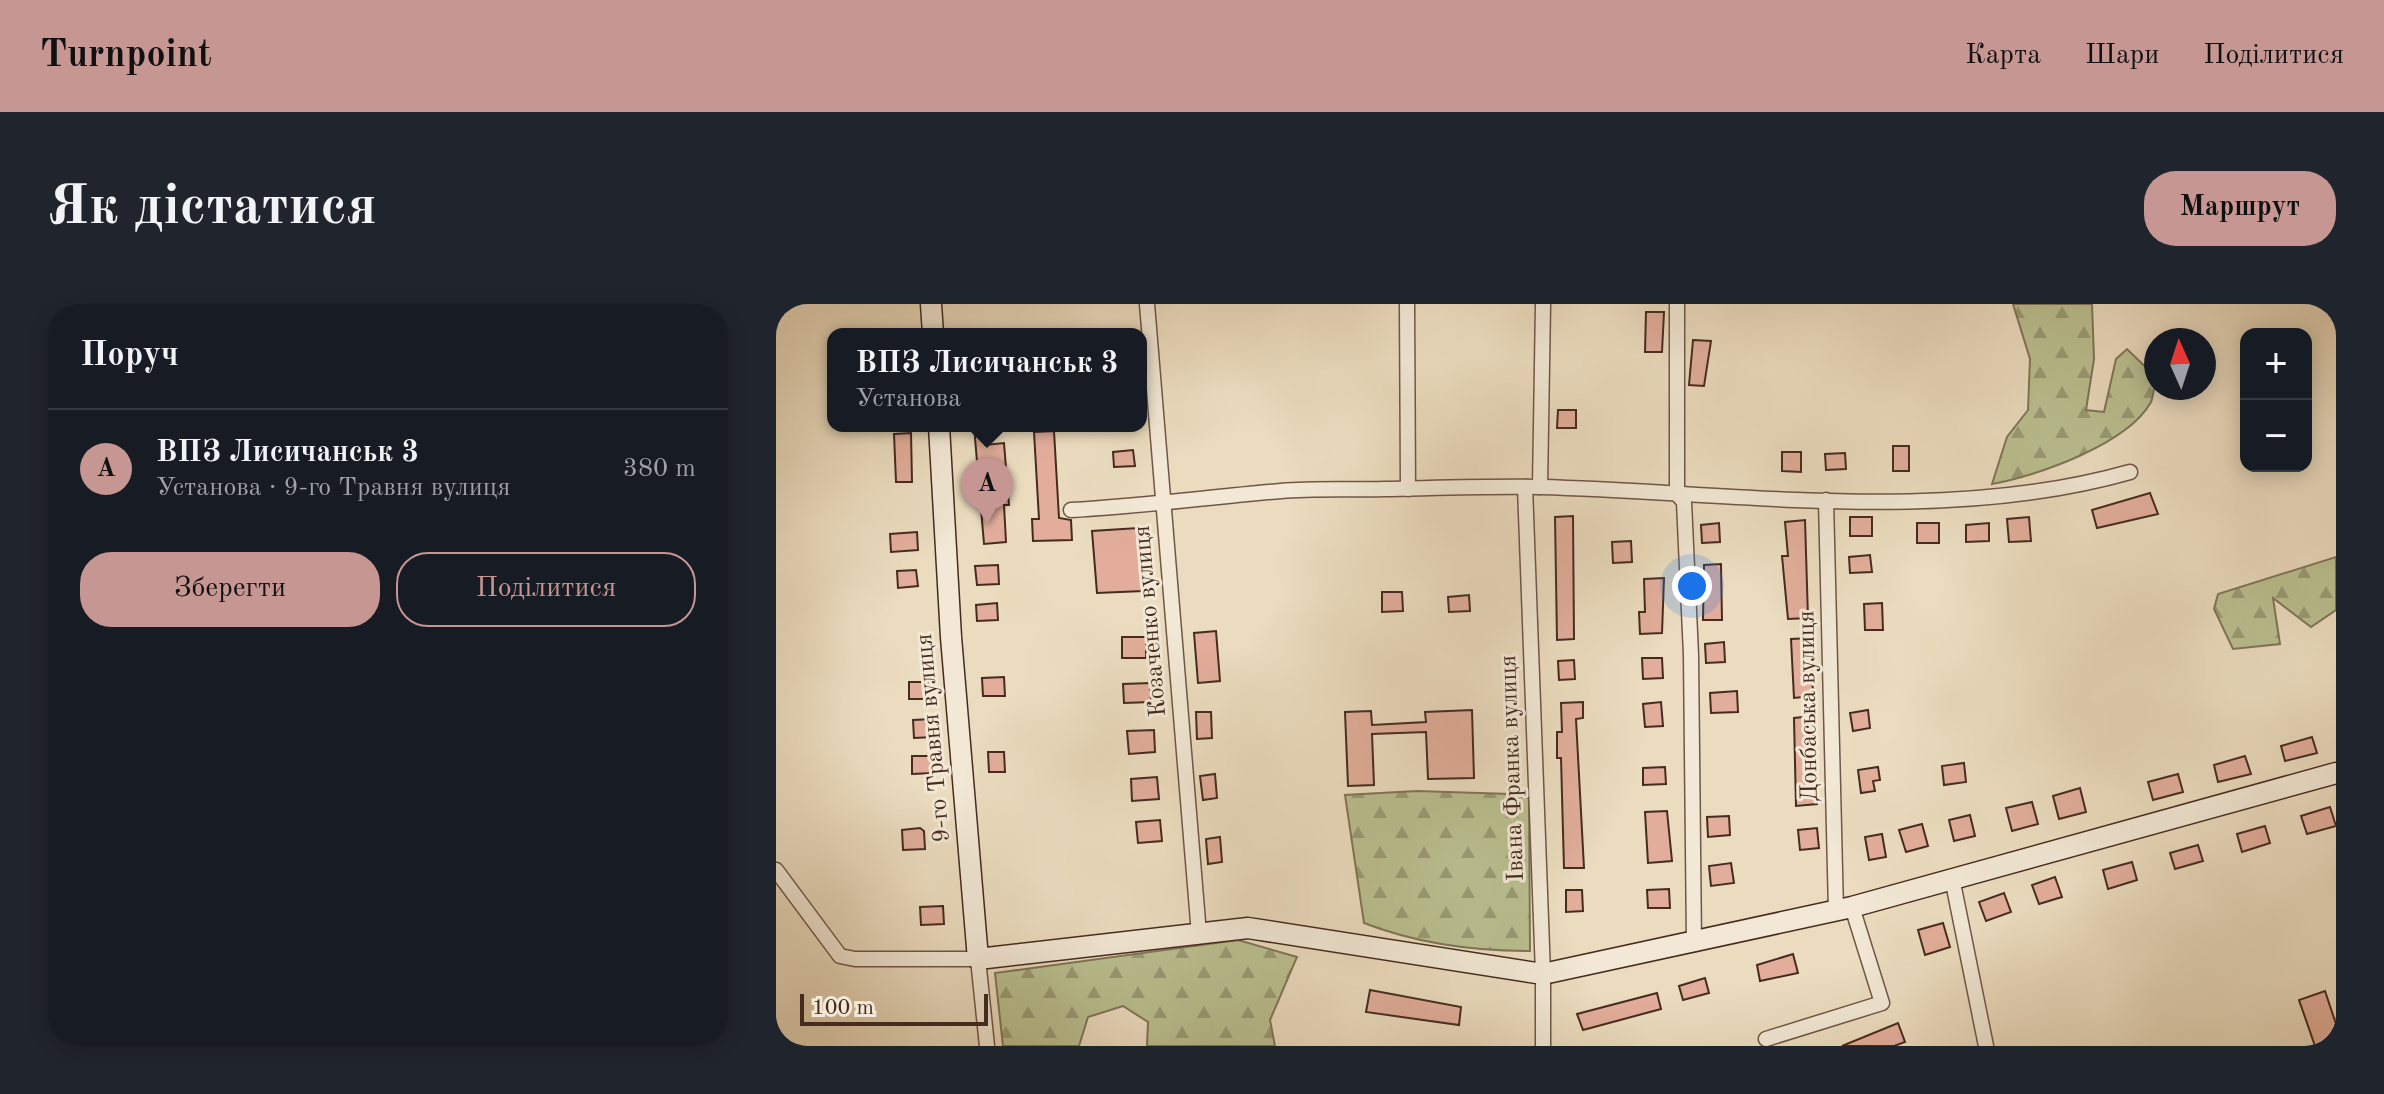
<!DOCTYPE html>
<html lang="uk">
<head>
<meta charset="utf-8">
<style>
  body { margin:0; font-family:"Old Standard TT",serif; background:#20242c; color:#f1f3f6 }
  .controls { position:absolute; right:24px; top:24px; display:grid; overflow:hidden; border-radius:16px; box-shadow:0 4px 20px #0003 }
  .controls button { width:72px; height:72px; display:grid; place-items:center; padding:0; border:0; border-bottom:2px solid #363941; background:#171b24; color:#f1f3f6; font:40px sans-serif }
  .compass { position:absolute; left:1368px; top:24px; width:72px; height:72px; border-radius:50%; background:#171b24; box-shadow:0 4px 20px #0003; rotate:357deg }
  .scale { position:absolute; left:24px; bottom:20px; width:188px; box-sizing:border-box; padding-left:8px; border:4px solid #462b1f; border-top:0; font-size:22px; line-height:28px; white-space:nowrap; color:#462b1f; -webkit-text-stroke:6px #f2e8d5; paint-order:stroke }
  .you { position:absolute; left:916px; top:282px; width:28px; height:28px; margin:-20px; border:6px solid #fff; border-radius:50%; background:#1a73e8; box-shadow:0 0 0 12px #1a73e833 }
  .badge { display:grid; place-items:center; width:52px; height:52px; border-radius:50%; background:#c59692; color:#111; font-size:26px; font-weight:700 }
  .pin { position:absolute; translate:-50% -66px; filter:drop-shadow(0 2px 4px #0008) }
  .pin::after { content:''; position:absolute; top:42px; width:28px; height:24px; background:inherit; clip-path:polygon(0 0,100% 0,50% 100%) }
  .popup { position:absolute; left:51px; top:24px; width:320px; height:104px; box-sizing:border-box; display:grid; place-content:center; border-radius:16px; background:#171b24; filter:drop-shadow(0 2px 6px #0005); font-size:26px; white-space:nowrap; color:#9ea1a6 }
  .popup b { font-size:30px; color:#f1f3f6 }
  .popup::after { content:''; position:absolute; left:50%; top:100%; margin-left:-16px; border:16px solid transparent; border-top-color:#171b24 }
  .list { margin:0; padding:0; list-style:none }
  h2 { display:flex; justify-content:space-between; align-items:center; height:104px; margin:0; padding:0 32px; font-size:34px }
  h2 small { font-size:26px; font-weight:400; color:#9ea1a6 }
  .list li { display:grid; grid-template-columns:52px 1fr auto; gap:24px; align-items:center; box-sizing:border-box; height:120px; padding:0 32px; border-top:2px solid #363941 }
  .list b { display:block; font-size:30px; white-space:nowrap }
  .list p { margin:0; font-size:26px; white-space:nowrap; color:#9ea1a6 }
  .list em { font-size:26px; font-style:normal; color:#9ea1a6 }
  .actions { display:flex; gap:16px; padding:24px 32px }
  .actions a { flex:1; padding:18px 0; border:2px solid #c59692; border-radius:32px; text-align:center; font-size:28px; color:#c59692 }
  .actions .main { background:#c59692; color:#111 }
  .map { position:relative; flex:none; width:1560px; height:742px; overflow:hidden; border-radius:32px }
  header { display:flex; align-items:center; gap:48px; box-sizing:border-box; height:112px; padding:0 40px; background:#c59692; color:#111 }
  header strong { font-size:38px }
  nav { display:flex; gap:44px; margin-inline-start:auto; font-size:28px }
  .intro { display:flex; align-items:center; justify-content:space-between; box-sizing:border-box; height:192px; padding:0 48px }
  h1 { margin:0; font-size:56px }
  .button { padding:20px 36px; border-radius:32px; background:#c59692; color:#111; font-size:28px; font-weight:700 }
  main { display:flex; gap:48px; padding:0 48px }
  aside { flex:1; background:#171b24; border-radius:32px; box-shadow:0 4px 20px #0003 }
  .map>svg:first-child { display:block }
</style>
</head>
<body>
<header>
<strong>Turnpoint</strong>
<nav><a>Карта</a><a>Шари</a><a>Поділитися</a></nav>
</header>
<div class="intro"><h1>Як дістатися</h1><a class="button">Маршрут</a></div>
<main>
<aside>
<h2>Поруч<small></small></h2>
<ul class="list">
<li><span class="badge">A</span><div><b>ВПЗ Лисичанськ 3</b><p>Установа · 9-го Травня вулиця</p></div><em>380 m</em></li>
</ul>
<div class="actions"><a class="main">Зберегти</a><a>Поділитися</a></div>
</aside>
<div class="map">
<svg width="1560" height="742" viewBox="0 0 1560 742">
  <defs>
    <pattern id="forest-firs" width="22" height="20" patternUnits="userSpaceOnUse" patternTransform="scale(2)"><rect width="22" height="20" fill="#babf90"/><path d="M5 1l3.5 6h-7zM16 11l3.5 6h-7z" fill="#999b75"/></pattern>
  </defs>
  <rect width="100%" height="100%" fill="#ebdcbf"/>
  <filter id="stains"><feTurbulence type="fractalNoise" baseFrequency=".0025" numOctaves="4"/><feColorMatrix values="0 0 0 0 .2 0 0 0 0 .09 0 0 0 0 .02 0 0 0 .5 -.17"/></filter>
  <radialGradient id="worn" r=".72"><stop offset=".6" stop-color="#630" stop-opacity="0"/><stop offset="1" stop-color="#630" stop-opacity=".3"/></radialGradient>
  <g fill="url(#forest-firs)" stroke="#807558" stroke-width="2">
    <path d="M1237,0H1316L1318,55L1310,106L1328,108L1340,55L1351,45L1380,73C1378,80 1378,91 1375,98C1352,140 1261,172 1216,180L1231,133L1252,106L1254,55Z"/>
    <polygon points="1560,253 1560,306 1535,323 1497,294 1504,340 1457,345 1438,305 1442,290"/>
    <path d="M641,487L735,490L753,494L754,647C696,647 642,640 588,619L569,491Z"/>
    <polygon points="462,636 521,653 494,716 499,742 371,742 372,718 347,702 312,713 303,742 227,742 219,669"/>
  </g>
  <g fill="#e2ae9b" stroke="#462b1f" stroke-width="2">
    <polygon points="870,8 888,8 886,48 869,48"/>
    <polygon points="917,36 935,37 928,82 913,81"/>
    <polygon points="782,106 800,106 800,124 781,124"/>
    <polygon points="198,122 208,122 209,141 228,139 233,201 228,201 230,238 208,240"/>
    <polygon points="278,127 283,214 295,216 296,236 257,237 256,215 263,215 258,128"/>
    <polygon points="135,129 136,178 120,178 118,130"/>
    <rect x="1117" y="142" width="16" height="25"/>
    <polygon points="357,146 359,162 338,163 337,148"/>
    <polygon points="1006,148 1025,148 1025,168 1006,167"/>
    <polygon points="1069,149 1070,165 1050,166 1049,150"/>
    <polygon points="1374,189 1382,210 1321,224 1316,206"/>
    <polygon points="797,212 798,335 781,336 779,213"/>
    <rect x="1074" y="213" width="22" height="19"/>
    <polygon points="1253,213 1255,237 1233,238 1231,215"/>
    <polygon points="1029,216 1032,314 1012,315 1006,252 1012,252 1009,218"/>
    <polygon points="943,219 944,238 926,239 925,221"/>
    <rect x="1141" y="219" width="22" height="20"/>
    <polygon points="1213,219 1213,237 1190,238 1190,221"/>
    <polygon points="362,224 367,287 321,289 316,227"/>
    <polygon points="141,228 142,246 115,248 114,230"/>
    <polygon points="855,237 856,258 837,259 836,238"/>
    <polygon points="1094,251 1096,268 1074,269 1073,253"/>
    <polygon points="945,260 946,316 927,316 928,261"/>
    <polygon points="222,261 223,280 201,281 199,262"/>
    <polygon points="140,266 142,282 122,284 121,267"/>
    <polygon points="888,274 886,329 864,330 863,308 869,308 868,275"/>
    <polygon points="606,288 626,288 627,307 606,308"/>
    <polygon points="693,291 694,307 673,308 672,293"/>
    <polygon points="221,299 222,316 201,317 200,301"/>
    <polygon points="1106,299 1107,326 1089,326 1088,300"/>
    <polygon points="440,327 444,377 422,379 418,329"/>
    <rect x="346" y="333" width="24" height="21"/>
    <polygon points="1035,334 1037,392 1018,394 1015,335"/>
    <polygon points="948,338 949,358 930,359 929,340"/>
    <polygon points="866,354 886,354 887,374 867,375"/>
    <polygon points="798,356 799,375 783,376 782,357"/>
    <polygon points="228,373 229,392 207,392 206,374"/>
    <rect x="133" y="378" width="19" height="17"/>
    <polygon points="374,379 375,398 348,399 347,380"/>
    <polygon points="961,387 962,408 935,409 934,389"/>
    <polygon points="807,398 807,414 800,415 808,564 788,564 785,454 781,454 781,428 786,428 785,399"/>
    <polygon points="885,398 887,422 869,423 867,400"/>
    <polygon points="696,406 698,474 652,475 650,428 596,430 598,481 572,482 569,408 595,407 596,421 650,418 649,408"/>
    <polygon points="1092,406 1094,424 1077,427 1074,409"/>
    <polygon points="420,408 435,408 436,434 421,435"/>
    <polygon points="1037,412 1041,500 1020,502 1018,414"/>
    <polygon points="157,415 158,433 138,434 137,416"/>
    <polygon points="378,426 379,448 353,450 351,427"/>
    <polygon points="1536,433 1541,449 1509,457 1505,442"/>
    <polygon points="212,448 228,448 229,468 213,468"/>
    <polygon points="136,452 158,452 158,469 136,470"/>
    <polygon points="1469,452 1475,470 1442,478 1438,461"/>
    <polygon points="1188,459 1190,478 1168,481 1166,462"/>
    <polygon points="889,463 890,480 867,481 867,464"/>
    <polygon points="1102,463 1104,476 1097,477 1099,487 1085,489 1082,466"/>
    <polygon points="439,470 441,494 427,496 424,472"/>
    <polygon points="1402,470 1407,488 1377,496 1372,478"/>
    <polygon points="381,473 383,495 356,497 355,475"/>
    <polygon points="1304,484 1310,508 1283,515 1277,492"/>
    <polygon points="1256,498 1262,520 1236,527 1230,504"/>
    <polygon points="1554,503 1560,522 1531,530 1525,512"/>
    <polygon points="891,507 896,557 872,559 869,508"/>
    <polygon points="1194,511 1199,532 1178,537 1173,516"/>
    <polygon points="953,512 954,531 932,533 931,513"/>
    <polygon points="384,516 386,537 362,539 360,518"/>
    <polygon points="1146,520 1152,542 1130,548 1123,526"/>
    <polygon points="1489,522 1494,539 1466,548 1461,530"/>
    <polygon points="144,524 148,527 149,545 127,546 126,526"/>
    <polygon points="1041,524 1043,544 1024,546 1022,526"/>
    <polygon points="1106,530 1110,553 1093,556 1089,533"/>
    <polygon points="444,533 446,558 432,560 430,535"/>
    <polygon points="1422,541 1427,557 1399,565 1394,549"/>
    <polygon points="1356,558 1361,576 1332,585 1327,566"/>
    <polygon points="955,559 958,579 935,582 933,562"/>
    <polygon points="1279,573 1286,593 1263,600 1256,581"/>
    <polygon points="893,585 894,604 872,604 871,586"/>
    <polygon points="790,586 806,586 807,607 790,608"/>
    <polygon points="1228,589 1235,608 1210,617 1203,598"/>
    <polygon points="167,602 168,620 145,621 144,603"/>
    <polygon points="1167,619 1174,643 1149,651 1142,626"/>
    <polygon points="1017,650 1022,669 984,677 981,661"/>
    <polygon points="929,674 933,689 907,696 903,682"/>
    <polygon points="594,686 685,703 683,721 590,708"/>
    <polygon points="1549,687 1560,720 1560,742 1539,742 1523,696"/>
    <polygon points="881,689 885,705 807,726 801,710"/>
    <polygon points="1122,719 1129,738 1118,742 1066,742"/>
  </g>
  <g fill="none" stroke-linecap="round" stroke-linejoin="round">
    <g stroke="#6f5747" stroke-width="17">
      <g id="minor">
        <polyline points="371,0 423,630"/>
        <polyline points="631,0 632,185"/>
        <polyline points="901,0 901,190 908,198 915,351 918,640"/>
        <polyline points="749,183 767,670 767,742"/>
        <polyline points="764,183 767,0"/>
        <polyline points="1050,196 1060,607"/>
        <path d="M295,206C365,202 435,193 505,187C539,184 574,186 608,185C660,184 712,182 765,183C956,188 1168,221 1354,168"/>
        <polyline points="0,566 64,652 79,655 202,655 211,742"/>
        <polyline points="1176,574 1210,742"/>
        <polyline points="990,735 1106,699 1076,603"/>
      </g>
    </g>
    <g stroke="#462b1f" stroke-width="23">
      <g id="secondary">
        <polyline points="155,0 157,30"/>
        <polyline points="163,122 175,333 202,655 472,624 767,670 1076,603 1560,469"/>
      </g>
    </g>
    <use href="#minor" stroke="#f2e8d5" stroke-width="14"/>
    <use href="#secondary" stroke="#f2e8d5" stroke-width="20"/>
  </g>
  <g text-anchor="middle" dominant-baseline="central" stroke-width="6" stroke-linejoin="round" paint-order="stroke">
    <g font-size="24" fill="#462b1f" stroke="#f2e8d5">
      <text transform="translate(375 317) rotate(-95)">Козаченко вулиця</text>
      <text transform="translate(1033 402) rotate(-91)">Донбаська вулиця</text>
      <text transform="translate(158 434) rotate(-95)">9-го Травня вулиця</text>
      <text transform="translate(737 464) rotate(-92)">Івана Франка вулиця</text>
    </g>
  </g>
  <rect width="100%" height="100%" filter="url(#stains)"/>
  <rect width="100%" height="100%" fill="url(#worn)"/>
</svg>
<div class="controls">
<button>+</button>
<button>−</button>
</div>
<svg class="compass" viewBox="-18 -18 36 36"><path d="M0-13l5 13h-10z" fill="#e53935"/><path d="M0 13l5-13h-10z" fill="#9ea1a6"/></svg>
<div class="scale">100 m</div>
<div class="you"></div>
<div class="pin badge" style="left:211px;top:220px">A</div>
<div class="popup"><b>ВПЗ Лисичанськ 3</b>Установа</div>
</div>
</main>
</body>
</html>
